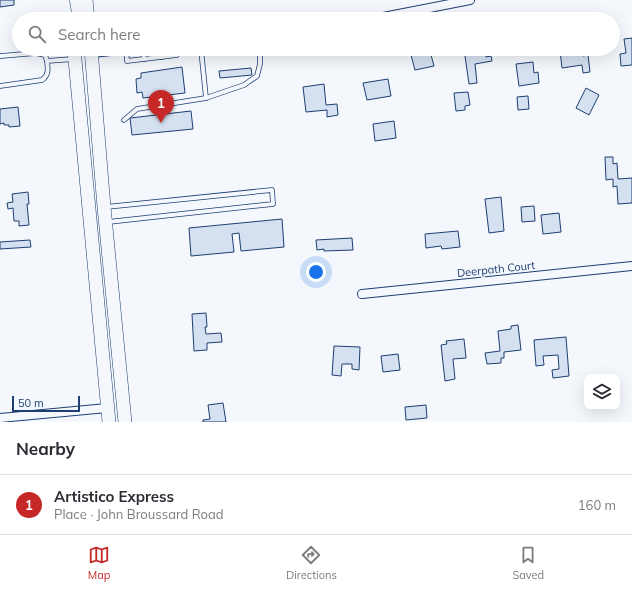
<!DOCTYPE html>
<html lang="en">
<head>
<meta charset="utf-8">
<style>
  body { margin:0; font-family:Mulish,sans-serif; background:#f7f7f7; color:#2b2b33 }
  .controls { position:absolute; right:12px; bottom:12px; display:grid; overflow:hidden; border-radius:8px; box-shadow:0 4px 16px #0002 }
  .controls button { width:36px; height:36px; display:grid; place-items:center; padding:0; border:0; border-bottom:1px solid #e1e1e2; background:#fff; color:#2b2b33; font:20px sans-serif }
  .scale { position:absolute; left:12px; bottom:10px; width:68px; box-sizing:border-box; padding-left:4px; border:2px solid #1d3f73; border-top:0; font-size:11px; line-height:14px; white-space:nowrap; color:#1d3f73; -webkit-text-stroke:3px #f4f7fb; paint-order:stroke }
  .you { position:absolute; left:316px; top:272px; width:14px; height:14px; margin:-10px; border:3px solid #fff; border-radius:50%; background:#1a73e8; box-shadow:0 0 0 6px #1a73e833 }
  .badge { display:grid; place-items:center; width:26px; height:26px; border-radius:50%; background:#c62828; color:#fff; font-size:13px; font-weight:700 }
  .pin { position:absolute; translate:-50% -33px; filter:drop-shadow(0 1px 2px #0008) }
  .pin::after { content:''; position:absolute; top:21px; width:14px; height:12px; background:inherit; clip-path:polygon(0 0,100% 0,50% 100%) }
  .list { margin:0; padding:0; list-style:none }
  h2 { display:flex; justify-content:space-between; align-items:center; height:52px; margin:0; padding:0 16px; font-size:17px }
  h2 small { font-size:13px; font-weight:400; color:#7c7c81 }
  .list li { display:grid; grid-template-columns:26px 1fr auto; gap:12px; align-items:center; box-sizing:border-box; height:60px; padding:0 16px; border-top:1px solid #e1e1e2 }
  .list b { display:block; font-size:15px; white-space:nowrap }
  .list p { margin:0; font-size:13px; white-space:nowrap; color:#7c7c81 }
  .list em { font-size:13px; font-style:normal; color:#7c7c81 }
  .icon { flex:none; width:22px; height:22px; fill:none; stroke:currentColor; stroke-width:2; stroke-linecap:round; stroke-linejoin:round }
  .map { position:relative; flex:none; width:632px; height:422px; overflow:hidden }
  .search { position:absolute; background:#fff; box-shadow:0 4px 16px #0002; left:12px; right:12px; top:12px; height:44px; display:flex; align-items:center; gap:10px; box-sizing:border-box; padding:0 14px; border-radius:22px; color:#7c7c81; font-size:15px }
  .sheet { height:112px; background:#fff }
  nav { display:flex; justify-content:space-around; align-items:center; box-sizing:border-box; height:56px; border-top:1px solid #e1e1e2; background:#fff; font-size:11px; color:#7c7c81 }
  nav a { display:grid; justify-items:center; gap:2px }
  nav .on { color:#c62828 }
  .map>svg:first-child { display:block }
</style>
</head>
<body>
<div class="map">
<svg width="632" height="422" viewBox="0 0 632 422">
  <rect width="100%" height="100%" fill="#f4f7fb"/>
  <g fill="#d5e0f0" stroke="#1d3f73">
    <polygon points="0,0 14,0 14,5 0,7"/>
    <polygon points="632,38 632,65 621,66 620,54 626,53 624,39"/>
    <polygon points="464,49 485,49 486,57 491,56 492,61 475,64 477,83 469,84"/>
    <polygon points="576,49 582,49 583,56 588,55 590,72 583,73 582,65 562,68 560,51"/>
    <polygon points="430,51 434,66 415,70 411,55"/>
    <polygon points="533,62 534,73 538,72 539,83 519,86 516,64"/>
    <polygon points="182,67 185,93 143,98 142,92 137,93 136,79 141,78 141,73"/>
    <polygon points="251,68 252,75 220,78 219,71"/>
    <polygon points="388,79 391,96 367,100 363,83"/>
    <polygon points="324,84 326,105 337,104 338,115 327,117 327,110 306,112 303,87"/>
    <polygon points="586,88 599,95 589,115 576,108"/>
    <polygon points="468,92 470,105 465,106 465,110 456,111 454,93"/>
    <polygon points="528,96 529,109 518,110 517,97"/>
    <polygon points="18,107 20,126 9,127 9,125 4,125 4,123 0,124 0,109"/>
    <polygon points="191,111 193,129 132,135 130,118"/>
    <polygon points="394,121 396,138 375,141 373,124"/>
    <polygon points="605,157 613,157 613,164 617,163 618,179 632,178 632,203 618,204 617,186 613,187 613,179 606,180"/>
    <polygon points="28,192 29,204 27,204 29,225 19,226 19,221 14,221 13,208 8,209 7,203 13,202 12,194"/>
    <polygon points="501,197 504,231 489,233 485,199"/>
    <polygon points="534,206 535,221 522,222 521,207"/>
    <polygon points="559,213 561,232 543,234 541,215"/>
    <polygon points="282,219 284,247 241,251 239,233 232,234 234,252 191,256 189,228"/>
    <polygon points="458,231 460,247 442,249 441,246 426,248 425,234"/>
    <polygon points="352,238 353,250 324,251 324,249 317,250 316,240"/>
    <polygon points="30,240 31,247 0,249 0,242"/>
    <polygon points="206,313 207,327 205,327 206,334 221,333 222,342 207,343 207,350 194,351 192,314"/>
    <polygon points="518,325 521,350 504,352 504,358 501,358 501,363 487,364 485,353 500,351 498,331 511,329 511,326"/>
    <polygon points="566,337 569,376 553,378 552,370 559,369 558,355 543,356 544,365 536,366 534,340"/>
    <polygon points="464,339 466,358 453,359 455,379 445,381 441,345 447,344 446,341"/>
    <polygon points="334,346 360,347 359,370 352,369 352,364 342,364 341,376 332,375"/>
    <polygon points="398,354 400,370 383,372 381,356"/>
    <polygon points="223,403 226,422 203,422 203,420 210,419 208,405"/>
    <polygon points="426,405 427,418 406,420 405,407"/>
  </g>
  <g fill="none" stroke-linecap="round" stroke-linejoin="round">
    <g stroke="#1d3f73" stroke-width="5.5">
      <g id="service">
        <polyline points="126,49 127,61 177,55 178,49"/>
        <polyline points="143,49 144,59"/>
        <polyline points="161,49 162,57"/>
        <polyline points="201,49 206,98"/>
        <polyline points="1,56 36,53 45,55 47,61"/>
        <path d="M0,86L42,80C49,75 48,69 47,61L73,59"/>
        <polyline points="124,120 137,109 206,98 244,85 257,76 260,64 260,49"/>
        <polyline points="106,207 272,190 273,204 108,222"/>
      </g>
    </g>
    <g stroke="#1d3f73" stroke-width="10">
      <g id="minor">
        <polyline points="373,19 470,0"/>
        <polyline points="92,53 130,49"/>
        <polyline points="362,294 632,266"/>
        <polyline points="0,418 107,408"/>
      </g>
    </g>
    <g stroke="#1d3f73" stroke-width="14">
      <g id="primary">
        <polyline points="76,0 77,3 79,19"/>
        <polyline points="86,0 88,19"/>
        <polyline points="74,49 109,422"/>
        <polyline points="91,49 104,207 125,422"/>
      </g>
    </g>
    <use href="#service" stroke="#f4f7fb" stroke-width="4"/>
    <use href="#minor" stroke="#f4f7fb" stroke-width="8"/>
    <use href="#primary" stroke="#f4f7fb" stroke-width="13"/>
  </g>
  <g text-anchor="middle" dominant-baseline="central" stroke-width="3" stroke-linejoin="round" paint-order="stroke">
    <g font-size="11" fill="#1d3f73" stroke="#f4f7fb">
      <text transform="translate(496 269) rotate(-6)">Deerpath Court</text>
    </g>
  </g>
</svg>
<div class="controls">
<button><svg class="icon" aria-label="layers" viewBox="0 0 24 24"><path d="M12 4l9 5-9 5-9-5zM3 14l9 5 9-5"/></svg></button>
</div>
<div class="scale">50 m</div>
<div class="you"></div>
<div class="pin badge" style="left:161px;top:123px">1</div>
<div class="search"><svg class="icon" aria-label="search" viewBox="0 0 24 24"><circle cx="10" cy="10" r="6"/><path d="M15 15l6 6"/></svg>Search here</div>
</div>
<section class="sheet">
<h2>Nearby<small></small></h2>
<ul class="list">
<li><span class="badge">1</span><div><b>Artistico Express</b><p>Place · John Broussard Road</p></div><em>160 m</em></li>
</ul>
</section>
<nav>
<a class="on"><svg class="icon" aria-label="map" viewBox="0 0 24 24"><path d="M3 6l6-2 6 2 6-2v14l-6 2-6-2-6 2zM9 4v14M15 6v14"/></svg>Map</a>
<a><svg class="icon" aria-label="directions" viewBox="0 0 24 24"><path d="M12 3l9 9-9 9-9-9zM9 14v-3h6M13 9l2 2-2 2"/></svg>Directions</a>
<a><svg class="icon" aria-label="saved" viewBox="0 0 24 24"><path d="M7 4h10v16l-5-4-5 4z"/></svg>Saved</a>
</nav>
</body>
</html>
